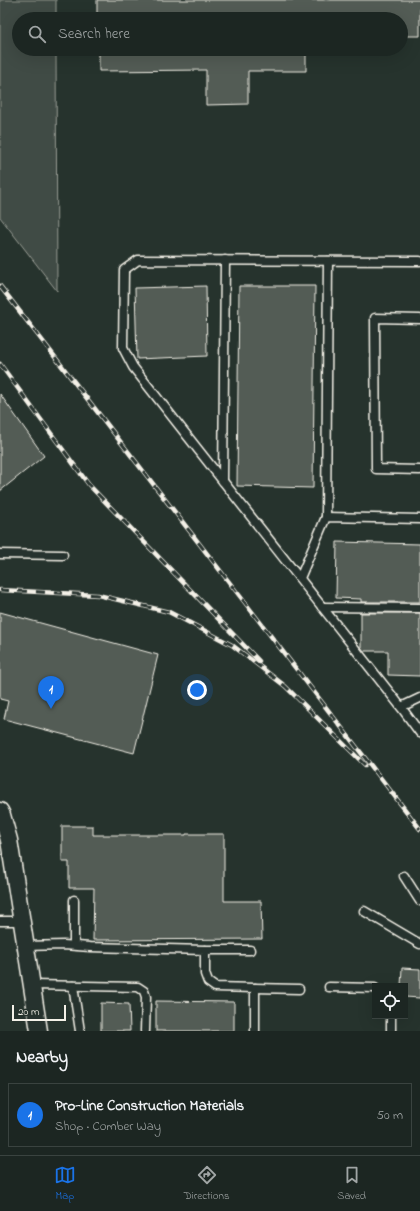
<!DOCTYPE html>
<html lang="en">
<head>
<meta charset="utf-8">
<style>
  body { margin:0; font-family:"Indie Flower",sans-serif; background:#252e2a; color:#f1f3f6 }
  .controls { position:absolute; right:12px; bottom:12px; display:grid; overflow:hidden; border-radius:0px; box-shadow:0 4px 16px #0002 }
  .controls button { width:36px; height:36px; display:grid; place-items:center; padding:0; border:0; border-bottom:1px solid #3a4340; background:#1c2622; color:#f1f3f6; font:20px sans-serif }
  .scale { position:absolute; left:12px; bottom:10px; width:54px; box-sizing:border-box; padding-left:4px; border:2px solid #f4f1e8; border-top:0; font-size:11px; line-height:14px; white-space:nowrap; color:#f4f1e8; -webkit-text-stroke:3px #26332d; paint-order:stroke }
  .you { position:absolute; left:197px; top:690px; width:14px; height:14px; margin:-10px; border:3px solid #fff; border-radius:50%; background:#1a73e8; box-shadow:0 0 0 6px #1a73e833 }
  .badge { display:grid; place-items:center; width:26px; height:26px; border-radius:50%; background:#1a73e8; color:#fff; font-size:13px; font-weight:700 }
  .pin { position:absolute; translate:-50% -33px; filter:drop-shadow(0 1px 2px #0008) }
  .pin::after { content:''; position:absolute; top:21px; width:14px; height:12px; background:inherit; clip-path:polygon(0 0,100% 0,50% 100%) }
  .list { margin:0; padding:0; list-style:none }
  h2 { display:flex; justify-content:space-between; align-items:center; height:52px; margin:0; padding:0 16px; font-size:17px }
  h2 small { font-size:13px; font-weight:400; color:#a0a5a5 }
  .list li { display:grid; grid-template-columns:26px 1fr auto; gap:12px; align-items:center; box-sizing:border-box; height:64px; margin:0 8px 8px; padding:0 8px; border:1px solid #3a4340; border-radius:0px }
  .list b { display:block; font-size:15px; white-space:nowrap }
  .list p { margin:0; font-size:13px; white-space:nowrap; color:#a0a5a5 }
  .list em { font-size:13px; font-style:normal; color:#a0a5a5 }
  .icon { flex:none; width:22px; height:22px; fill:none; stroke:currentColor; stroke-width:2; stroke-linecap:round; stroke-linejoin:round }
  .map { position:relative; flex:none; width:420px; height:1031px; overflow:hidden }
  .search { position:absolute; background:#1c2622; box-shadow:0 4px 16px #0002; left:12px; right:12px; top:12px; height:44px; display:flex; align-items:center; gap:10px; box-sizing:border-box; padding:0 14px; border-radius:22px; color:#a0a5a5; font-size:15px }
  .sheet { height:124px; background:#1c2622 }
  nav { display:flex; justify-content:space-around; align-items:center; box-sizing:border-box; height:56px; border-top:1px solid #3a4340; background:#1c2622; font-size:11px; color:#a0a5a5 }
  nav a { display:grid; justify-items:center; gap:2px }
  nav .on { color:#1a73e8 }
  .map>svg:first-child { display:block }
</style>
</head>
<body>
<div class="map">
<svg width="420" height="1031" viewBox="0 0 420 1031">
  <rect width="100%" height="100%" fill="#26332d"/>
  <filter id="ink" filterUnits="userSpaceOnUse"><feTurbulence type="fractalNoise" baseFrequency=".025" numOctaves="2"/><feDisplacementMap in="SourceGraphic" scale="8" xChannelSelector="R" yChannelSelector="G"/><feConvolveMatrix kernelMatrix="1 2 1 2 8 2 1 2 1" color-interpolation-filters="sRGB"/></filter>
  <g filter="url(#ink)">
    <polygon fill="#414b45" stroke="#9a9e96" points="0,0 56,0 56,19 19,19 19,49 56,49 57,291 0,217"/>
    <g fill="#525c55" stroke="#f4f1e8">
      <polygon points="97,0 420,0 420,36 401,36 401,19 97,19"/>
      <polygon points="99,49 306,49 306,71 248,71 248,104 206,105 206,70 99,71"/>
      <polygon points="206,286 207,356 137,359 135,288"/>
      <polygon points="239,286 315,286 313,488 237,486"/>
      <polygon points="0,394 44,456 0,491"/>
      <polygon points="337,542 420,544 420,602 361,602 361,599 336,598"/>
      <polygon points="0,612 158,655 134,753 4,719 8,701 0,699"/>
      <polygon points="361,613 420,613 420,676 388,675 388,651 364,651 361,647"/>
      <polygon points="62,826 93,826 93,835 186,835 186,834 224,834 224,901 261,901 262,939 93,940 94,888 69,888 69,862 62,862"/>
      <polygon points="402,968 420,969 420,998 405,997 405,986 401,986"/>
      <polygon points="156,1001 234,1002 234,1031 156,1031"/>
      <polygon points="101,1003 129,1004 130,1031 101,1031"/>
    </g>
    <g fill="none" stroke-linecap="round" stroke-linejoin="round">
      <g stroke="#f4f1e8" stroke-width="11">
        <g id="service">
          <polyline points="420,261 138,260 124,270 123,348 133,367 401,707 420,733"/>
          <polyline points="420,319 375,318 376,469 420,470"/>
          <polyline points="223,481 225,260"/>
          <polyline points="326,517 328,261"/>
          <polyline points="0,554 63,555"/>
          <polyline points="300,578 326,517 420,519"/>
          <polyline points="322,607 420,608"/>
          <polyline points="401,707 420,698"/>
          <polyline points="404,876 420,901"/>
          <polyline points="74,900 74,945"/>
          <polyline points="364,911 420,944"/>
          <polyline points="0,921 22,921"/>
          <polyline points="25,946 64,945 90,947 205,950 205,974 208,982 215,987 255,988 255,1031"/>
          <polyline points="205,950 250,950"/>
          <polyline points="32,985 138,987 144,991 146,997 145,1031"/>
          <polyline points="73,986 80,1031"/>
          <polyline points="329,987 375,988"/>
          <polyline points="255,988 299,989"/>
          <polyline points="391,1031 391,1016"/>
        </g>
      </g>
      <g stroke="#f4f1e8" stroke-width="19">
        <polyline id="minor" points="0,811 2,815 9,840 39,1031"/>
      </g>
      <use href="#service" stroke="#26332d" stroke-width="8"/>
      <use href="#minor" stroke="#26332d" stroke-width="16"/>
      <g stroke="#f4f1e8" stroke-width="4.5">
        <g id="rail">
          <polyline points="0,286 420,829"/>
          <polyline points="0,364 89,485 259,661"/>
          <polyline points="0,590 98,595 169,612 232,645 285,686 365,765"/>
        </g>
      </g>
      <use href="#rail" stroke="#26332d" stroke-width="3" stroke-dasharray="9" stroke-linecap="butt"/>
    </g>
  </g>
</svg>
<div class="controls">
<button><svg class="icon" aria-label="locate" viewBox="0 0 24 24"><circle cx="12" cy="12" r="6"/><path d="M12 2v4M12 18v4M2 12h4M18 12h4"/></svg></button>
</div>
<div class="scale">20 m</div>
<div class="you"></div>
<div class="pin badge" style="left:51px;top:709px">1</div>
<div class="search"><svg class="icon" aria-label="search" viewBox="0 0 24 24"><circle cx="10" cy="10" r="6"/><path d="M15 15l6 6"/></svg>Search here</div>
</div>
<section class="sheet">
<h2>Nearby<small></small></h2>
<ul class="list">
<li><span class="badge">1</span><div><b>Pro-Line Construction Materials</b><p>Shop · Comber Way</p></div><em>50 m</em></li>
</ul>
</section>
<nav>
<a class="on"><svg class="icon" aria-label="map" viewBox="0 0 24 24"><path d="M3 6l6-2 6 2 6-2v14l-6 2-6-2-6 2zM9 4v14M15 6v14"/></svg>Map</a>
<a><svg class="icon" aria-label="directions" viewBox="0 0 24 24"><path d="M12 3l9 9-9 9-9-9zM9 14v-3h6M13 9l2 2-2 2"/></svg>Directions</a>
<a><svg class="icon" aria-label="saved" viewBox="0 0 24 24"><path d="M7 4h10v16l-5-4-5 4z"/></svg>Saved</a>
</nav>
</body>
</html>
